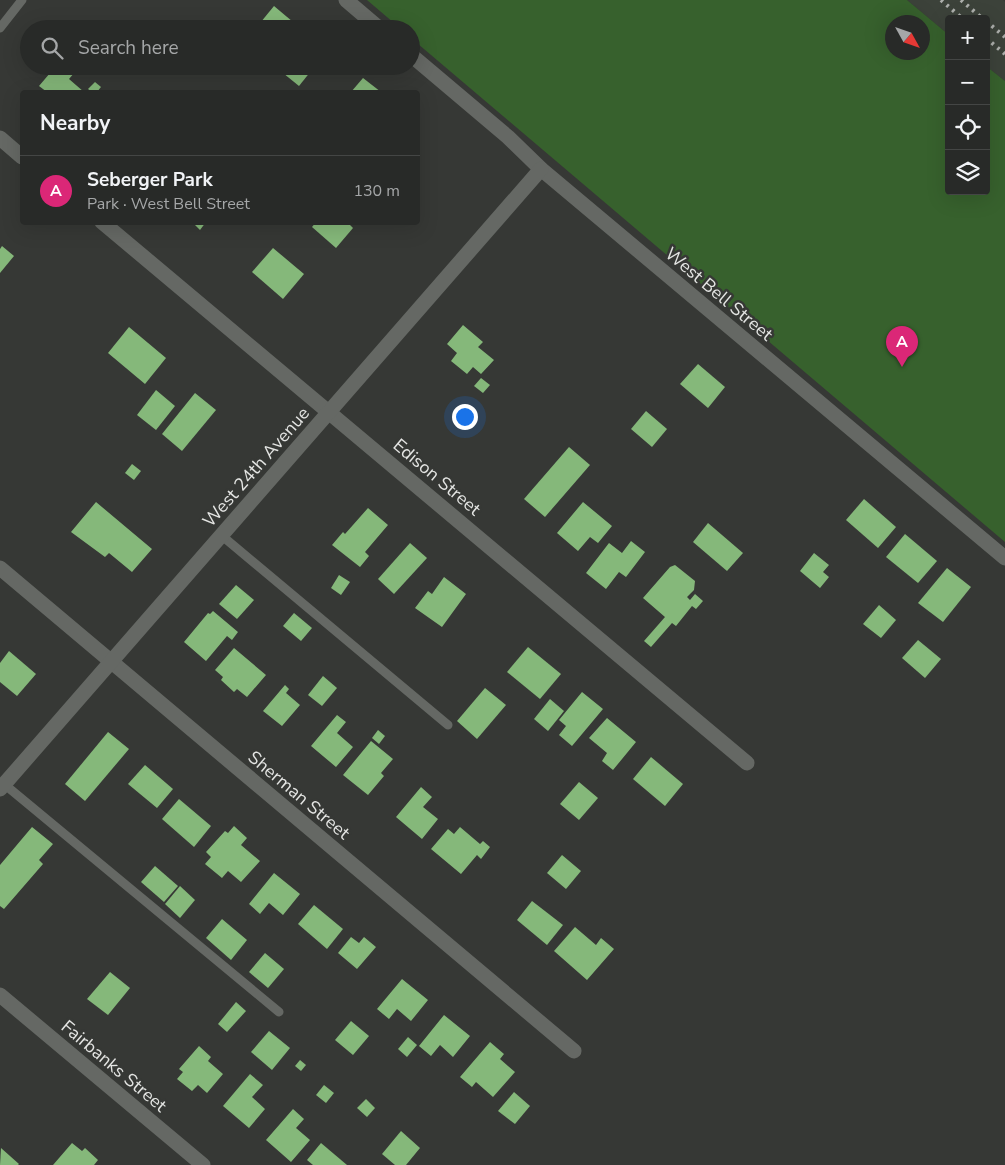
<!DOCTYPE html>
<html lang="en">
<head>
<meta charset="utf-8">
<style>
  body { margin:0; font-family:"Nunito Sans",sans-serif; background:#343634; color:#f1f3f6 }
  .controls { position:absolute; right:15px; top:15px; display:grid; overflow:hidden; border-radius:5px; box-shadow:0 5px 20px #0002 }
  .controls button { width:45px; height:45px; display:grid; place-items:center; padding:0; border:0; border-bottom:1px solid #444645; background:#282a28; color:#f1f3f6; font:25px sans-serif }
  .compass { position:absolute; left:885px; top:15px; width:45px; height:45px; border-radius:50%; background:#282a28; box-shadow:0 5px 20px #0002; rotate:130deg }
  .you { position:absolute; left:464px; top:416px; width:18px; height:18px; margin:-12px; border:4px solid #fff; border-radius:50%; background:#1a73e8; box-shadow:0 0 0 8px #1a73e833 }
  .badge { display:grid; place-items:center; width:32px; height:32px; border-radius:50%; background:#db2777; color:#fff; font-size:16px; font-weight:700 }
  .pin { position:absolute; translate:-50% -41px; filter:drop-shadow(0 1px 2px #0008) }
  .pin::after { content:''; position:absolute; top:26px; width:18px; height:15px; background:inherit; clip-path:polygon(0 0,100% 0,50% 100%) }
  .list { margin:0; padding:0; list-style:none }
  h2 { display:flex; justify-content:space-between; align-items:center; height:65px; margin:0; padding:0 20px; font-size:21px }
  h2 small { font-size:16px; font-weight:400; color:#a5a7a8 }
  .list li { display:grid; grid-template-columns:32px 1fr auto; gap:15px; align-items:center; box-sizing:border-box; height:70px; padding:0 20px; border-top:1px solid #444645 }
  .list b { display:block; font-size:19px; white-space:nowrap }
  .list p { margin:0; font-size:16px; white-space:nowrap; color:#a5a7a8 }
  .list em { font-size:16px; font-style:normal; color:#a5a7a8 }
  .icon { flex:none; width:28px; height:28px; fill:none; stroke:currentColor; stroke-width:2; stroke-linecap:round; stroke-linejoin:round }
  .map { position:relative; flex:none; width:1005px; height:1165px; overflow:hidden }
  .search { position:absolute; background:#282a28; box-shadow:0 5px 20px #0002; left:20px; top:20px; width:400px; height:55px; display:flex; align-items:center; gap:12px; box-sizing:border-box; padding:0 18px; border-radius:28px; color:#a5a7a8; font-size:19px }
  .panel { position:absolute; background:#282a28; box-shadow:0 5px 20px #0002; left:20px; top:90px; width:400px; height:135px; border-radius:5px }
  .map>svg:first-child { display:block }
</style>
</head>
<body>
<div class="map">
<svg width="1005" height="1165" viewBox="0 0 1005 1165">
  <rect width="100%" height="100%" fill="#363835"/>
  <polygon fill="#3c423a" points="907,0 1003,0 1005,2 1005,81 986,66 986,19 949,19 949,35"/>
  <path fill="#37612d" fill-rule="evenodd" d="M367,0H907L949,35V191H986V66L1005,81V542L411,38V29H401ZM892,22H922V52H892Z"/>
  <g fill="#85b87a">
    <polygon points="274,6 299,27 297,29 256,28"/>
    <polygon points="56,66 80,66 69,79 84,92 47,92 39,86"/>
    <polygon points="280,66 315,66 299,86 278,69"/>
    <polygon points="363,78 381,92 351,92"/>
    <polygon points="95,82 101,87 97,92 92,92 88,89"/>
    <polygon points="192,222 206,222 200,230"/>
    <polygon points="316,222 347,222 353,228 336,248 312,227"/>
    <polygon points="2,246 14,256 0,273 0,249"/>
    <polygon points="273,248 304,274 283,299 252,272"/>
    <polygon points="463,325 483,342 478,347 494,360 481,374 473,367 467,374 451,361 457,353 447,344"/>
    <polygon points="129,327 166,358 145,384 108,353"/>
    <polygon points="698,364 725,387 708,408 680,384"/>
    <polygon points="481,378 490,385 483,393 474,386"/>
    <polygon points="156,390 175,406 156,430 137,415"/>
    <polygon points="195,393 216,410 182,451 162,434"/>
    <polygon points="646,411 667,429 652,447 631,429"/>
    <polygon points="569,447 590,465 545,517 524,499"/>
    <polygon points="132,464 141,471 134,480 125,473"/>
    <polygon points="864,499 896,527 878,548 846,520"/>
    <polygon points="96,502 152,549 132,572 109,553 105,557 71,532"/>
    <polygon points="583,502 612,526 598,543 590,537 578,551 557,533"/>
    <polygon points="368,508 388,525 365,552 369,556 360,567 332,545 343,532 345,534"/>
    <polygon points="708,523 743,553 727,571 693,542"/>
    <polygon points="905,534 937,561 918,583 886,557"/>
    <polygon points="631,541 645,552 626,577 619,572 606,589 586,573 609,543 622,553"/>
    <polygon points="410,543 427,558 394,594 378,579"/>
    <polygon points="814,553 829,565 823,572 829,577 820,588 800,571"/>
    <polygon points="675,565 695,581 694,590 687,597 690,600 695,594 703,601 696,609 692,606 676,626 672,623 651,647 644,641 665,617 643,598 670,567"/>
    <polygon points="947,568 971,587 943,622 918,603"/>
    <polygon points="339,575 350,582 341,595 331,588"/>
    <polygon points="444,577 466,594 442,627 415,608 428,591 432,594"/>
    <polygon points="236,585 254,600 237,619 219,604"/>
    <polygon points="879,605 896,620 881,638 863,624"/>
    <polygon points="213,611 238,632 232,640 227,636 206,661 184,642 208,613 210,614"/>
    <polygon points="294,613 312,628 301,641 283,626"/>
    <polygon points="918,640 941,659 925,678 902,658"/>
    <polygon points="528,647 561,674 540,699 507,672"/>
    <polygon points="234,648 266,675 247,697 237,689 234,692 221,680 223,677 215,670"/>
    <polygon points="9,651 36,674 17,696 0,682 0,663"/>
    <polygon points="323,676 337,688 322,706 308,695"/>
    <polygon points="285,685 289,689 286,693 300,705 282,726 263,711"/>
    <polygon points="485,688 506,705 477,739 457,721"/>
    <polygon points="582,692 603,709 572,746 559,735 566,726 559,720"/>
    <polygon points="550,699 564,711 548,731 534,719"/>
    <polygon points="337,715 346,722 337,733 353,747 336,767 311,746"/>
    <polygon points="607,718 636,742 613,770 602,761 607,753 589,738"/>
    <polygon points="378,730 385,736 379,744 372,738"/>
    <polygon points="108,732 129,749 85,801 65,784"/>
    <polygon points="371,741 393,759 381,773 384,776 368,795 343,775"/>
    <polygon points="651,757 683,784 665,806 633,779"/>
    <polygon points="145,765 173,789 157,808 128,784"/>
    <polygon points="579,782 598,798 579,820 560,804"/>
    <polygon points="421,787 432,797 423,807 438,819 422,839 396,817"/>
    <polygon points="179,799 211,826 194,847 162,819"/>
    <polygon points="234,826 247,838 241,845 260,861 241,882 228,871 222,878 205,864 211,857 206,852 225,831 228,833"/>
    <polygon points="32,827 53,844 39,860 43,864 4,909 0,906 0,865"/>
    <polygon points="460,827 480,844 483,841 490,847 481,859 477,855 461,874 431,849 448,829 454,834"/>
    <polygon points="562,855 581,871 566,889 547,873"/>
    <polygon points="155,866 178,886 164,902 141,882"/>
    <polygon points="274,873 300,894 283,915 269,903 260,914 249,904"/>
    <polygon points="180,886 195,900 180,918 165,904"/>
    <polygon points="532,901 563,925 547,945 517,920"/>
    <polygon points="314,905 343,929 327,949 298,924"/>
    <polygon points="222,919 247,940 231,960 206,938"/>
    <polygon points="575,927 596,945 601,938 614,949 587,980 554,951"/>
    <polygon points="351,937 359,943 364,937 376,947 357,969 338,953"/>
    <polygon points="265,953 284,969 268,988 249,972"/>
    <polygon points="110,972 130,988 108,1015 87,999"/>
    <polygon points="402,979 428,1000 411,1021 397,1009 389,1019 377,1009"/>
    <polygon points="236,1002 246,1011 227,1032 218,1024"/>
    <polygon points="444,1015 470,1036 453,1057 440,1045 431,1056 419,1046"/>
    <polygon points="351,1021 369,1036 353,1055 335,1040"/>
    <polygon points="269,1031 290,1048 272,1070 251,1052"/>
    <polygon points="408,1037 417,1045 407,1057 398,1049"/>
    <polygon points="490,1042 504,1054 500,1059 515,1072 493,1097 476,1082 472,1087 460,1077"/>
    <polygon points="199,1046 211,1057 208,1061 223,1074 207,1093 198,1085 192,1091 177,1079 183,1072 179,1069"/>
    <polygon points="300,1060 306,1065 301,1071 295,1066"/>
    <polygon points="250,1074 263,1085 252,1097 265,1109 249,1128 223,1106"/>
    <polygon points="324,1085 334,1093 326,1103 316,1095"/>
    <polygon points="514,1092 530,1106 515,1124 498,1111"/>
    <polygon points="366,1099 375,1108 367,1117 357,1108"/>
    <polygon points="293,1109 304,1119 296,1128 310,1140 291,1162 266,1140"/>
    <polygon points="401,1131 420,1148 406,1165 395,1165 382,1154"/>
    <polygon points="72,1143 82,1151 85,1148 98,1160 94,1165 53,1165"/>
    <polygon points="321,1143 347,1165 313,1165 307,1160"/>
    <polygon points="1,1148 19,1164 18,1165 0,1165"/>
  </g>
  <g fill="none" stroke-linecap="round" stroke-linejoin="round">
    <g stroke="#656864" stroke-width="9">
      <polyline points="0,28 22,0"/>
      <polyline points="221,535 448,725"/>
      <polyline points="4,784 279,1012"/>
    </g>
    <g stroke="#656864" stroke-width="15">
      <polyline points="346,0 380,29"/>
      <polyline points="411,55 508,137 541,169 1005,558"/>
      <polyline points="0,138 22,157"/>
      <polyline points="102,222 747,763"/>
      <polyline points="0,568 574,1051"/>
      <polyline points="0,789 541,169"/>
      <polyline points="0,995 203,1165"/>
    </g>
    <g stroke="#acaeab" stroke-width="4" stroke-dasharray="2.5 5" stroke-linecap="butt">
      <polyline points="941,0 963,19"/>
      <polyline points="961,0 983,19"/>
      <polyline points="986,21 1005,37"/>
      <polyline points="986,38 1005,54"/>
    </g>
  </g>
  <g text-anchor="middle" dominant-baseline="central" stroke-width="5" stroke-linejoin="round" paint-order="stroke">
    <g font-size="18" fill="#e4e5e3" stroke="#363835">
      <text transform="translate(719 294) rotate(40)">West Bell Street</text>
      <text transform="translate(256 467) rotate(-49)">West 24th Avenue</text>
      <text transform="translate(437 477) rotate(40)">Edison Street</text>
      <text transform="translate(299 795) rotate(40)">Sherman Street</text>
      <text transform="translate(114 1066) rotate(40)">Fairbanks Street</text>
    </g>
  </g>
</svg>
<div class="controls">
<button>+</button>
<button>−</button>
<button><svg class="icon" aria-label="locate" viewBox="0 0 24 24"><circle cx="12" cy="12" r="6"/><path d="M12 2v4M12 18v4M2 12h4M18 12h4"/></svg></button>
<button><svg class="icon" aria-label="layers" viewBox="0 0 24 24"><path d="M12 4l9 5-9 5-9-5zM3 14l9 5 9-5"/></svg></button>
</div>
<svg class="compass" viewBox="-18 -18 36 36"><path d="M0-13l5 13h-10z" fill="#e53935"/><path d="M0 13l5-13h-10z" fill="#a5a7a8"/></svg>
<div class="you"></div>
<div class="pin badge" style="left:902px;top:367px">A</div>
<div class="search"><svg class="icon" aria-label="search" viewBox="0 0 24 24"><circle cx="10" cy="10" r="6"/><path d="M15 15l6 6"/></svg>Search here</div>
<section class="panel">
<h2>Nearby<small></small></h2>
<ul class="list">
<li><span class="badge">A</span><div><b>Seberger Park</b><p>Park · West Bell Street</p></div><em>130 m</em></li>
</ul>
</section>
</div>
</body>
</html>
